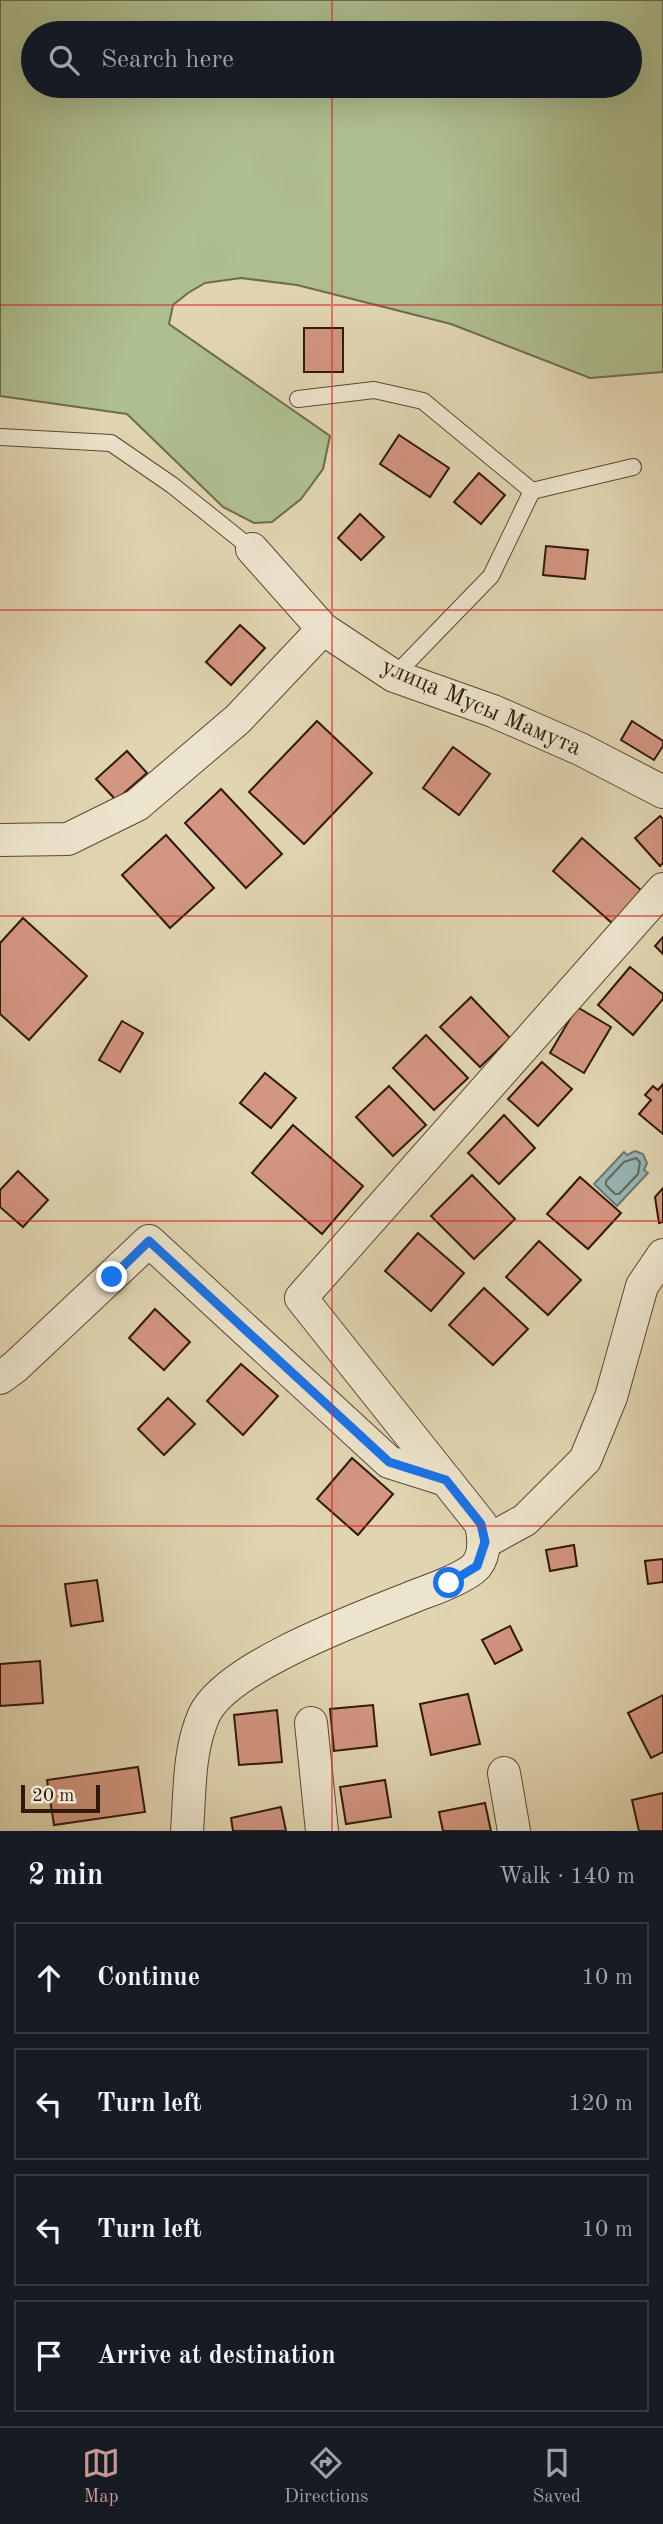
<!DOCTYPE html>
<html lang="en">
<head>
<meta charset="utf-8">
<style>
  body { margin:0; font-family:"Old Standard TT",serif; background:#242831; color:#f1f3f6 }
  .scale { position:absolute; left:21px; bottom:18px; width:79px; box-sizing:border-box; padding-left:7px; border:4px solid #30180b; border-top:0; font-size:19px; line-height:24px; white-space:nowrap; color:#30180b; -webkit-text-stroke:5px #ece4cc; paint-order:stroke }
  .stop { position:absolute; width:21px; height:21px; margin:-16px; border:5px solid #1a73e8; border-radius:50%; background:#fff }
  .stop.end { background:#1a73e8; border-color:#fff; box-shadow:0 2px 7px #0008 }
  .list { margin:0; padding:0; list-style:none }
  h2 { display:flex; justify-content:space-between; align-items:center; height:91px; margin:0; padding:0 28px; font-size:30px }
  h2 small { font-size:23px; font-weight:400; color:#9ea1a6 }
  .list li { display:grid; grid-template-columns:46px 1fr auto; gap:21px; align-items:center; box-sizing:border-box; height:112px; margin:0 14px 14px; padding:0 14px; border:2px solid #363941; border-radius:0px }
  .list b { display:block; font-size:26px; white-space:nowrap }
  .list em { font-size:23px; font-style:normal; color:#9ea1a6 }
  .icon { flex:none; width:38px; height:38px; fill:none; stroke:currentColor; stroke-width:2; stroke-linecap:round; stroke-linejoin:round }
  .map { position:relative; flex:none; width:663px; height:1831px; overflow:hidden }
  .search { position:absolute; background:#171b24; box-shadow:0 7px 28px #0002; left:21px; right:21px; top:21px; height:77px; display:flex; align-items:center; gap:18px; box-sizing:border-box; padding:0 24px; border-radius:38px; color:#9ea1a6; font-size:26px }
  .sheet { height:595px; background:#171b24 }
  nav { display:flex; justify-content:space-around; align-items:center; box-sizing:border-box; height:98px; border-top:2px solid #363941; background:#171b24; font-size:19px; color:#9ea1a6 }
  nav a { display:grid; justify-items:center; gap:4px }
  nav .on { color:#c59692 }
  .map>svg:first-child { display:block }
</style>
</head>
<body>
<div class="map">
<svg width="663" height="1831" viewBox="0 0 663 1831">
  <rect width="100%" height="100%" fill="#e1d5b1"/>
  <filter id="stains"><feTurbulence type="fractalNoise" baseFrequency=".00286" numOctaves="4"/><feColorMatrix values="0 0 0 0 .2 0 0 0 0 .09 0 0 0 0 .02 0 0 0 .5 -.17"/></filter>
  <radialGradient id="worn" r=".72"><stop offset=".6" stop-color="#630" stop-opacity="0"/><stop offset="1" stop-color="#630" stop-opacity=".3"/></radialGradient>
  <path fill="#aebe8f" stroke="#6f6b4d" stroke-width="2" fill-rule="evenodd" d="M0,0H663V372L590,378L451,324L297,285L241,278L205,283L188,293L173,305L169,324L330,436L323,469L301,499L272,522L254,523L223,507L127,414L0,396ZM630,33V86H33V33Z"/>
  <polygon fill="#97b6b5" stroke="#6e7771" stroke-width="2" points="624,1152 627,1155 635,1151 643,1154 647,1163 644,1170 648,1173 617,1206 594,1184"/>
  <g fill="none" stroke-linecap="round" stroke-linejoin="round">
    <polygon stroke="#646760" stroke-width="2" points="636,1158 640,1162 638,1174 619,1194 615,1194 606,1185 606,1181 624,1162"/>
  </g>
  <g fill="#d39681" stroke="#30180b" stroke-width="2">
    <rect x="304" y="328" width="39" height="44"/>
    <polygon points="399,435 449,468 430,497 380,464"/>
    <polygon points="479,473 505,495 481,524 454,502"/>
    <polygon points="360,514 384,537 361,560 338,538"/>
    <polygon points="546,546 588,550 585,579 543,575"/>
    <polygon points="240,625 265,648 231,685 206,662"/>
    <polygon points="317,721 372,773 304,844 249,792"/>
    <polygon points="632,721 663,741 663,746 654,760 621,740"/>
    <polygon points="453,747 490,774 459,815 423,788"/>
    <polygon points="127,751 147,773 116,800 96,779"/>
    <polygon points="221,789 282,854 246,888 185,823"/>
    <polygon points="660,816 663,819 663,863 660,866 635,838"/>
    <polygon points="166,835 214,888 170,928 122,875"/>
    <polygon points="582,838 642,891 613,924 553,871"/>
    <polygon points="23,918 87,976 29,1040 0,1014 0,943"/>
    <polygon points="663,937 663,954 655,946"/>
    <polygon points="630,967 663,994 663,999 633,1035 598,1005"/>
    <polygon points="471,997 510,1038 480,1067 440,1027"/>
    <polygon points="577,1007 611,1027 584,1073 550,1053"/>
    <polygon points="122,1021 143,1033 120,1072 99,1060"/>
    <polygon points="426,1035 468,1078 434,1110 393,1068"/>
    <polygon points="542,1062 572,1089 538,1126 508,1099"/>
    <polygon points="265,1073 296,1098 271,1128 240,1103"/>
    <polygon points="663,1084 663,1134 639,1114 651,1100 645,1095 653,1086 658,1090"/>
    <polygon points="389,1086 426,1125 393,1156 356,1117"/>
    <polygon points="504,1115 535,1148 499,1184 468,1153"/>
    <polygon points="293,1125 363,1186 322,1234 252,1173"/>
    <polygon points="18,1171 48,1200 23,1227 0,1207 0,1190"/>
    <polygon points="472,1175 515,1219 474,1259 431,1216"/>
    <polygon points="580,1177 621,1213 588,1249 547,1214"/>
    <polygon points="663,1188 663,1222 659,1223 655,1197"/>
    <polygon points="418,1233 464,1273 431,1311 385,1271"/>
    <polygon points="539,1241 581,1280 548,1315 506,1277"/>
    <polygon points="484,1288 528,1329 493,1365 449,1325"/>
    <polygon points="155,1309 190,1342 164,1370 129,1338"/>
    <polygon points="241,1364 278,1396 243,1435 207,1401"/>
    <polygon points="168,1398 195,1424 164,1455 138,1429"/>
    <polygon points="352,1458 393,1494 358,1535 317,1499"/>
    <polygon points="574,1545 577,1566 550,1571 546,1550"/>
    <polygon points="663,1559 663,1582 648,1584 645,1561"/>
    <polygon points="97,1580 103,1621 71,1626 65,1584"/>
    <polygon points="510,1626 522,1650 495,1664 482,1640"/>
    <polygon points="40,1661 43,1703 0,1706 0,1664"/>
    <polygon points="468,1694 480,1744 431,1755 420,1704"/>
    <polygon points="663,1695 663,1752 651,1758 628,1713"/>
    <polygon points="373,1705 377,1746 334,1751 330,1709"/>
    <polygon points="277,1710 282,1762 239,1765 234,1715"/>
    <polygon points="138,1767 145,1812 54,1825 47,1780"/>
    <polygon points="385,1780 391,1817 346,1824 340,1787"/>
    <polygon points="663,1793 663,1831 639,1831 632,1800"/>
    <polygon points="485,1803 491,1831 443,1831 439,1812"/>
    <polygon points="281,1807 286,1831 233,1831 231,1818"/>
  </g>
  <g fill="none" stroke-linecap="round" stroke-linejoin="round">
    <g stroke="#5c4734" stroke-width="18">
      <g id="service">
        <polyline points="298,399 374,390 423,401 532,491 491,576 394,676"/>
        <polyline points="0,437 111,443 172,485 252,549"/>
        <polyline points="532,491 633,467"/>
      </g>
    </g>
    <g stroke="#5c4734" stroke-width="34">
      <g id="minor">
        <polyline points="252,549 323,629 394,676 493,711 580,749 663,792"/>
        <polyline points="0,840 68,839 137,805 238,719 323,629"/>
        <polyline points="0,1378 15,1367 149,1241 389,1462 446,1480"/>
        <polyline points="485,1542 525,1520 585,1460 611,1397 642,1286 663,1255"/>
        <polyline points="311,1723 322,1831"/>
        <polyline points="504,1773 514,1831"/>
        <path d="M187,1831C190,1793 188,1751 204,1715C227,1665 369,1615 420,1594C434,1589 469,1576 477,1565C486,1553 484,1538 481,1524L301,1298L663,889"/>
      </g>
    </g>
    <use href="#service" stroke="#ece4cc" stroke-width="16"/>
    <use href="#minor" stroke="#ece4cc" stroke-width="32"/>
  </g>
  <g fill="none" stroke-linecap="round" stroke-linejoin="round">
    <polyline stroke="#1a73e8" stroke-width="9" points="112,1277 149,1241 389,1462 446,1480 481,1524 485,1542 477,1566 449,1583"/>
  </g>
  <path fill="none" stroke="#d62828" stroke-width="2" stroke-opacity="0.55" d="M332,0V33M332,86V1831M0,305H663M0,610H663M0,916H663M0,1221H663M0,1526H663"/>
  <g text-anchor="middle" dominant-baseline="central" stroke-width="5" stroke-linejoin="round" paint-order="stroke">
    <g font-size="24" fill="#30180b" stroke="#ece4cc">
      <text transform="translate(481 708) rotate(23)">улица Мусы Мамута</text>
    </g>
  </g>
  <rect width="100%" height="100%" filter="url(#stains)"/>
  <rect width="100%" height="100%" fill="url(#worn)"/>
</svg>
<div class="scale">20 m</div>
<div class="stop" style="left:449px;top:1583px"></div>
<div class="stop end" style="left:112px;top:1277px"></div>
<div class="search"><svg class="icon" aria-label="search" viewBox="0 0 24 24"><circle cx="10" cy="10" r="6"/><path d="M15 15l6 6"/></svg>Search here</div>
</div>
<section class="sheet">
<h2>2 min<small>Walk · 140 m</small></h2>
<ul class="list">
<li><svg class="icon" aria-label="ahead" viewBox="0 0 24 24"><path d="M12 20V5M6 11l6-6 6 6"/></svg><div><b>Continue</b></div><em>10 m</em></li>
<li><svg class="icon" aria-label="left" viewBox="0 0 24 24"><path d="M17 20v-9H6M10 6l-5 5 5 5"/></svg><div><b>Turn left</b></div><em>120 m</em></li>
<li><svg class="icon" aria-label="left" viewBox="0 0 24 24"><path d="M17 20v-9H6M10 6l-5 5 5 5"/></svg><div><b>Turn left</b></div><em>10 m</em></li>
<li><svg class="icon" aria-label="arrive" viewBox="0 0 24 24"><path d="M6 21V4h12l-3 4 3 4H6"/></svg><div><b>Arrive at destination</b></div></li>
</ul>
</section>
<nav>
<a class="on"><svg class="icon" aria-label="map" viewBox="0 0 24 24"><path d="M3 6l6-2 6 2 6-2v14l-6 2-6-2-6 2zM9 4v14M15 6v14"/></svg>Map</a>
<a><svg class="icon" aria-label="directions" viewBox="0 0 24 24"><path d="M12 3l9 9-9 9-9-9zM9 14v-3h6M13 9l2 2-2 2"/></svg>Directions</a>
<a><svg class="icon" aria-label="saved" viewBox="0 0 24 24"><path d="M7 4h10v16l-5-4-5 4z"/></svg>Saved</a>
</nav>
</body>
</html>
